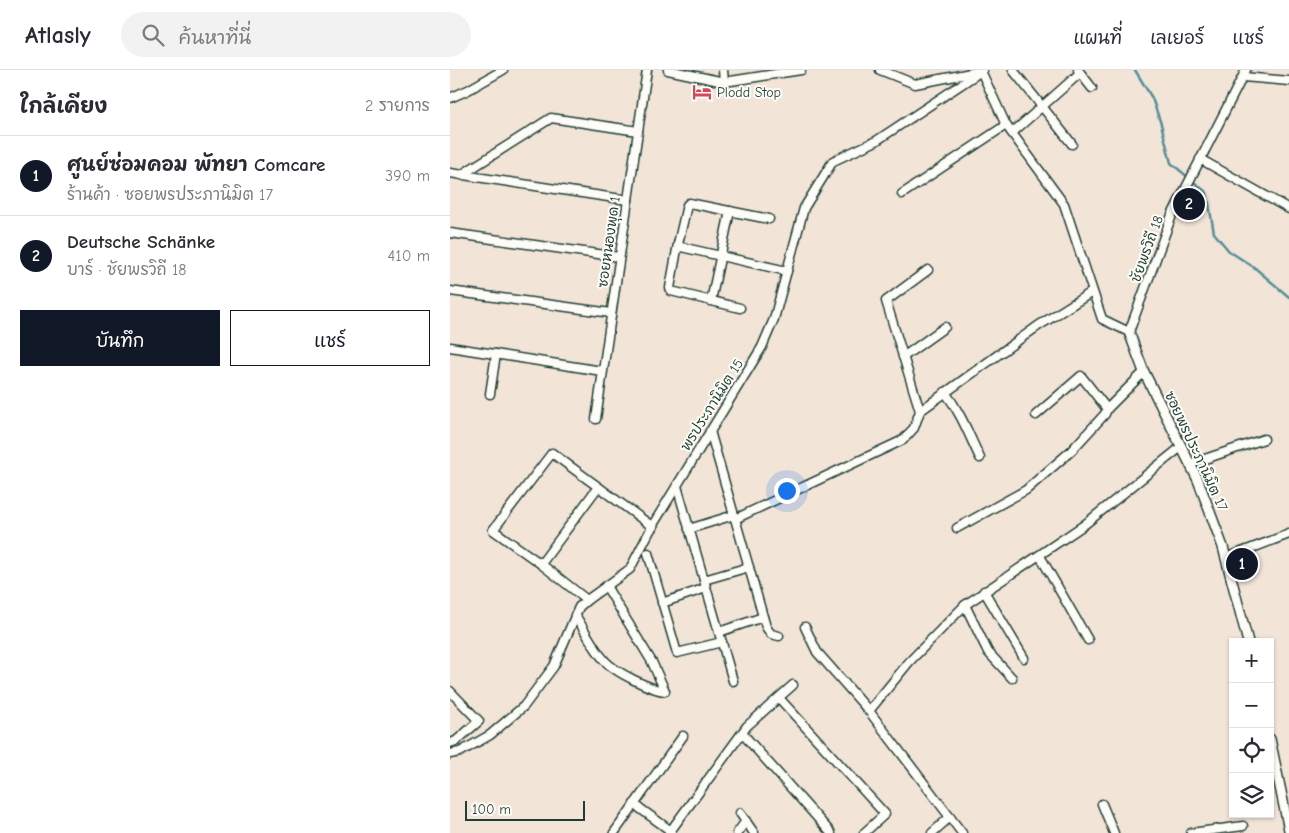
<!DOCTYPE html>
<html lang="th">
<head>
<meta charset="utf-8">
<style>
  body { margin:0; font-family:"Comic Neue","Playpen Sans Thai",sans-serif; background:#f2f2f3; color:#2b2b33 }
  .controls { position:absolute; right:15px; bottom:15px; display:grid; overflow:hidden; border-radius:0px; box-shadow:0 1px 4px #0004 }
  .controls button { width:45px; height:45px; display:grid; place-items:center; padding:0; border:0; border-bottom:1px solid #e1e1e2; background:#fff; color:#2b2b33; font:25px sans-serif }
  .scale { position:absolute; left:15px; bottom:12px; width:120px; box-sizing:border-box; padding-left:5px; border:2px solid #1f3d34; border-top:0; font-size:14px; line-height:18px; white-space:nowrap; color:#1f3d34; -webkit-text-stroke:4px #fdfcf7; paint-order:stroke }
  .you { position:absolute; left:336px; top:420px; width:18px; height:18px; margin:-12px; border:4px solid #fff; border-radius:50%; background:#1a73e8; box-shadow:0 0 0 8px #1a73e833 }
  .badge { display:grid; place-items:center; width:32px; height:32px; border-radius:50%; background:#111827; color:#fff; font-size:16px; font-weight:700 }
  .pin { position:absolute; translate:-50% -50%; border:2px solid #fff; box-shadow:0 1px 5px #0006 }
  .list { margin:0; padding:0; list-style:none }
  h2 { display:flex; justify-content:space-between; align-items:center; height:65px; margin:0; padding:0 20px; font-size:21px }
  h2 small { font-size:16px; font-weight:400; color:#7c7c81 }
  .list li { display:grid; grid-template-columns:32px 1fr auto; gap:15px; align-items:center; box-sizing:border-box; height:80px; padding:0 20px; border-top:1px solid #e1e1e2 }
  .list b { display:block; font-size:19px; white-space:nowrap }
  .list p { margin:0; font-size:16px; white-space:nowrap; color:#7c7c81 }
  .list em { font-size:16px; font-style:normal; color:#7c7c81 }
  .actions { display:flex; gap:10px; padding:15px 20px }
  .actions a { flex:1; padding:11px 0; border:1px solid #111827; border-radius:0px; text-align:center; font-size:18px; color:#111827 }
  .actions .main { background:#111827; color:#fff }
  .icon { flex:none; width:28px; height:28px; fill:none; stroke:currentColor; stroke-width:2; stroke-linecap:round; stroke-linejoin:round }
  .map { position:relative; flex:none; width:839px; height:763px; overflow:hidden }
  header { display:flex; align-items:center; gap:30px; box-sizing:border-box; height:70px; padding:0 25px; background:#fff; border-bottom:1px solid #e1e1e2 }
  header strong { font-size:24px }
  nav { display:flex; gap:28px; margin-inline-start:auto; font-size:18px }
  .search { width:350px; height:45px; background:#f2f2f3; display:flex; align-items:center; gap:12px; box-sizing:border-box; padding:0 18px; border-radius:28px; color:#7c7c81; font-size:19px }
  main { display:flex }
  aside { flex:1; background:#fff }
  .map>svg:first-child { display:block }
</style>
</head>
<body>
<header>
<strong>Atlasly</strong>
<div class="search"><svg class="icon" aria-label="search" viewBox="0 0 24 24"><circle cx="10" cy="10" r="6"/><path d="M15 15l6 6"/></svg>ค้นหาที่นี่</div>
<nav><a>แผนที่</a><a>เลเยอร์</a><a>แชร์</a></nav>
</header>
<main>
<aside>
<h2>ใกล้เคียง<small>2 รายการ</small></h2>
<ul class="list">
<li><span class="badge">1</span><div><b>ศูนย์ซ่อมคอม พัทยา Comcare</b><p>ร้านค้า · ซอยพรประภานิมิต 17</p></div><em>390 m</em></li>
<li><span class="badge">2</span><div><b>Deutsche Schänke</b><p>บาร์ · ชัยพรวิถี 18</p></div><em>410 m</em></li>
</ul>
<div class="actions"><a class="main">บันทึก</a><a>แชร์</a></div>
</aside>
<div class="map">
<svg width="839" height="763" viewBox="0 0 839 763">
  <rect width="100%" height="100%" fill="#f3e4d8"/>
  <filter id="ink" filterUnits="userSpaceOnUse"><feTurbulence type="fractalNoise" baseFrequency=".02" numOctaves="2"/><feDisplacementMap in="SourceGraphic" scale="10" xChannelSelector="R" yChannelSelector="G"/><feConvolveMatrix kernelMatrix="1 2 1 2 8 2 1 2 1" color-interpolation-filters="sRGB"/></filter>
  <g filter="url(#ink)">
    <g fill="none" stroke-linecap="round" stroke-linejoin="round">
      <polyline stroke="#568f97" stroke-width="2.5" points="685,0 702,28 711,54 721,93 757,123 764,163 779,181 805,198 839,227"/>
      <g stroke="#1f3d34" stroke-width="11">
        <g id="minor">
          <polyline points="218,0 274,12 351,0"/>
          <polyline points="273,0 274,12"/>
          <polyline points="430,0 465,14 531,1 556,55 614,134 652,249 679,262 722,145 796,0"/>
          <polyline points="563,0 622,74"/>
          <polyline points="628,0 642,18"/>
          <polyline points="793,7 839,11"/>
          <polyline points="0,28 18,20 53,0"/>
          <polyline points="562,63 630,3"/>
          <polyline points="750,89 839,139"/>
          <polyline points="0,103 178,130"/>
          <polyline points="11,105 101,48 188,61"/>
          <polyline points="452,124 556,55"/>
          <polyline points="319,149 239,133 237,135 228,174 231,177 337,201"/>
          <polyline points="0,163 169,187"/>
          <polyline points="228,174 220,218 221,221 290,238"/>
          <polyline points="0,221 161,243"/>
          <polyline points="261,231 280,141"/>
          <polyline points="0,277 152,301"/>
          <polyline points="453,287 495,257"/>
          <path d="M495,322C511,343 519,365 530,388"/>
          <polyline points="40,324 46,284"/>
          <polyline points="470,341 588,256 642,222"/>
          <polyline points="586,345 631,306 657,339"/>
          <polyline points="146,349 197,0"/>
          <polyline points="260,361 316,557 321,564 329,566"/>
          <polyline points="740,394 814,369"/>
          <polyline points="227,416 283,611"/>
          <polyline points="285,449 453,370 464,358 470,341 436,231 478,200"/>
          <polyline points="507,458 576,420 621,381 655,344 657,339 694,302"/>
          <polyline points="239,459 284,445"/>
          <polyline points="198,483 227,583 272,572"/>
          <polyline points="590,486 638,570"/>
          <polyline points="776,488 839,464"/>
          <polyline points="91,494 148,417"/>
          <polyline points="254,510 299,497"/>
          <polyline points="534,521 574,588"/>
          <polyline points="137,530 91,494 43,460 102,383 203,457"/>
          <polyline points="212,533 256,518"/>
          <polyline points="515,535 538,582 562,608"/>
          <path d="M125,545C135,560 143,578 155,591C165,602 201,620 215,621L202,592L156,516"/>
          <polyline points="355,557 367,582 419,641 512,763"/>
          <polyline points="269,562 313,547"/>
          <polyline points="0,621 29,651 6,671 0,673"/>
          <polyline points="329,628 435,744 414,763"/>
          <polyline points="419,641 459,592 515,535 634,455 731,377"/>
          <polyline points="292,663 381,763"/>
          <polyline points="0,684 10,682 40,665 74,636 104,596 129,537 137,530 180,499 204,453 312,277 324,249 354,138 383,91 426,71 533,0"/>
          <polyline points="184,734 221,761"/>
          <polyline points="652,734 664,763"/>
          <polyline points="290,743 304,763"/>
          <polyline points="164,763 233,666"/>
          <polyline points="219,763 297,656 343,615"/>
          <polyline points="287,763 296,751"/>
          <polyline points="482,763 500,747"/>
          <polyline points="741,763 793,756"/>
        </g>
      </g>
      <g stroke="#1f3d34" stroke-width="12">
        <g id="tertiary">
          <polyline points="679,262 694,302 748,410 773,477 798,572"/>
          <polyline points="820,669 839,760"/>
        </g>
      </g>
      <use href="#minor" stroke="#fdfcf7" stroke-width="8"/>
      <use href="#tertiary" stroke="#fdfcf7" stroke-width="9"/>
    </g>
  </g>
  <defs>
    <g id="hotel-bare" transform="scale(1.5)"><path d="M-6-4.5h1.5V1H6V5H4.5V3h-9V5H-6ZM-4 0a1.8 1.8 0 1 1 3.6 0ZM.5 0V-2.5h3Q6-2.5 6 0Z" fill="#d1495b" stroke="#fdfcf7" stroke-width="2.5" paint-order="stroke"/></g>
  </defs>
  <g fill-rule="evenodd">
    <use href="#hotel-bare" x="252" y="22"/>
  </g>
  <g text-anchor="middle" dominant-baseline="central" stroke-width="4" stroke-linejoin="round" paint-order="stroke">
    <g font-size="14" fill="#1f3d34" stroke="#fdfcf7" text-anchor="start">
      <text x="267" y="22">Plodd Stop</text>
    </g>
    <g font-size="14" fill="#1f3d34" stroke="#fdfcf7">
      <text transform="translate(159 172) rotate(-82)">ซอยหนองพุด 1</text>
      <text transform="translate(697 179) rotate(-70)">ชัยพรวิถี 18</text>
      <text transform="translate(262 335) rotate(-58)">พรประภานิมิต 15</text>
      <text transform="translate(746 381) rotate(65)">ซอยพรประภานิมิต 17</text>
    </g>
  </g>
</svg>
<div class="controls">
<button>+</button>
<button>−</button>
<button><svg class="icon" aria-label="locate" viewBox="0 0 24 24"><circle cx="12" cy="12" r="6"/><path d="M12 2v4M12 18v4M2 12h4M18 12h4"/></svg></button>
<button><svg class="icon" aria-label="layers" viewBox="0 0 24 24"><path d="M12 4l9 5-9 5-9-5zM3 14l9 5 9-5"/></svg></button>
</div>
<div class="scale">100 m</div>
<div class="you"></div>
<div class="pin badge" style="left:792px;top:494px">1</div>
<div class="pin badge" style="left:739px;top:134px">2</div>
</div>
</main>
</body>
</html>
